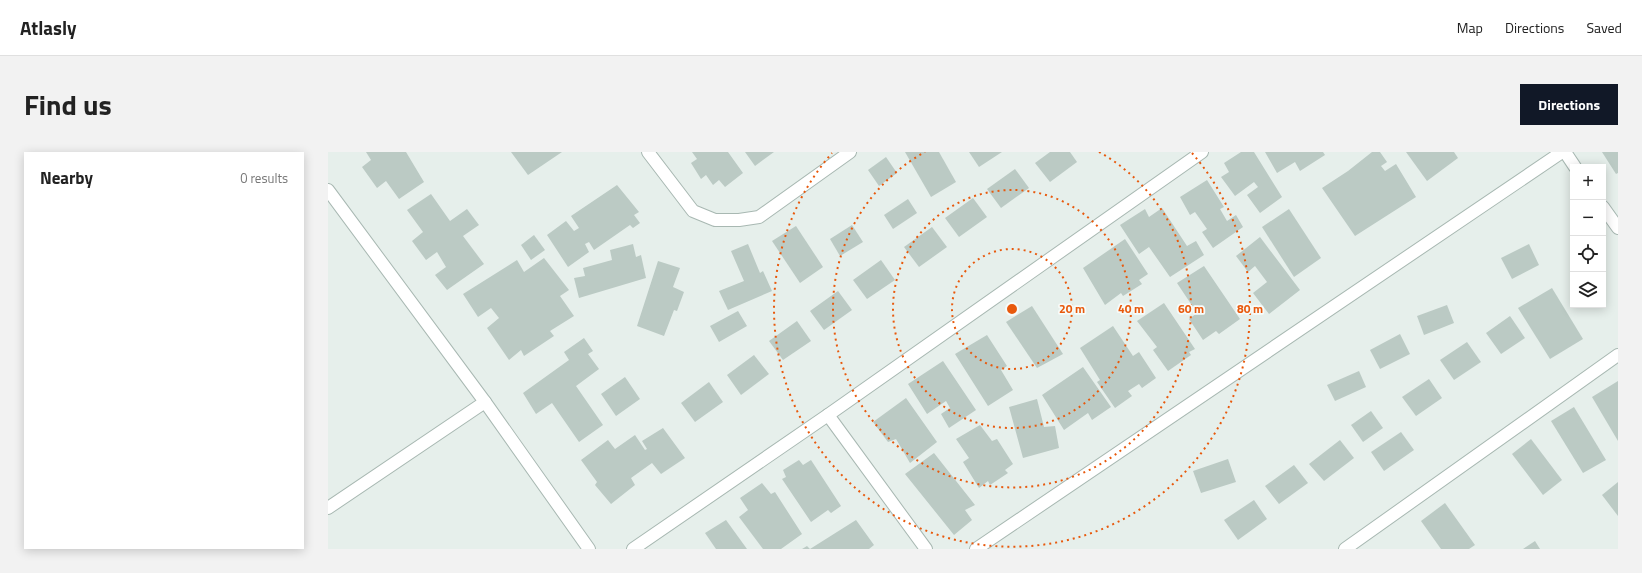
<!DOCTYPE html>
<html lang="en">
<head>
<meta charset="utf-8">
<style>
  body { margin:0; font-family:"Titillium Web",sans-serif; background:#f2f2f2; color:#222 }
  .controls { position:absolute; right:12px; top:12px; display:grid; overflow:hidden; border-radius:0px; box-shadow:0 2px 10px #0003 }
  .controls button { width:36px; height:36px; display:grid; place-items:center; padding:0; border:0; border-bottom:1px solid #e0e0e0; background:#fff; color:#222; font:20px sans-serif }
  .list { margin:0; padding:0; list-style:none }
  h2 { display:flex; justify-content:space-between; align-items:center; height:52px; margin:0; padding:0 16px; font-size:17px }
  h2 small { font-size:13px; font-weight:400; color:#767676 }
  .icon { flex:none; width:22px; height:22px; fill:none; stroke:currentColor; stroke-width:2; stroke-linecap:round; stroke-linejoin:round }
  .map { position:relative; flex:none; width:1290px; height:397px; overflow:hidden; border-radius:0px }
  header { display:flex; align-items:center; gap:24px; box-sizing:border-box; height:56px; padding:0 20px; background:#fff; border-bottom:1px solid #e0e0e0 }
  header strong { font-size:19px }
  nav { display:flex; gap:22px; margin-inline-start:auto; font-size:14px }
  .intro { display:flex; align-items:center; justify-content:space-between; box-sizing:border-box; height:96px; padding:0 24px }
  h1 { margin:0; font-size:28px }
  .button { padding:10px 18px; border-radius:0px; background:#111827; color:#fff; font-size:14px; font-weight:700 }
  main { display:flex; gap:24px; padding:0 24px }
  aside { flex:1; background:#fff; border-radius:0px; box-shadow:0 2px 10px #0003 }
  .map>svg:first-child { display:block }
</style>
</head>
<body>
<header>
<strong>Atlasly</strong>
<nav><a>Map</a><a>Directions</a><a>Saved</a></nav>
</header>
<div class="intro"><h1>Find us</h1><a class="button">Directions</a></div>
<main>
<aside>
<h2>Nearby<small>0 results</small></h2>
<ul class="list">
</ul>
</aside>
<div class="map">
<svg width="1290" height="397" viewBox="0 0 1290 397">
  <rect width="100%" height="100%" fill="#e6efeb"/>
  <g fill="#bbcac4">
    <polygon points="38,0 78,0 96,30 71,47 58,29 49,36 34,15 43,8"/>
    <polygon points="183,0 234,0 200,23"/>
    <polygon points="364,0 400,0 415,21 397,35 391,28 385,33 378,23 373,27 363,11 369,7"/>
    <polygon points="417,0 446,0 427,14"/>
    <polygon points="577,0 611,0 628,30 603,45"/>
    <polygon points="641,0 674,0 651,15"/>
    <polygon points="722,0 742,0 749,10 722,30 707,11"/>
    <polygon points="913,0 926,0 954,45 932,61 919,43 930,35 926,30 907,44 893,25 901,20 896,11"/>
    <polygon points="937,0 995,0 997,3 972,19 967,10 949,21"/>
    <polygon points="1044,0 1052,0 1059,10 1053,14 1057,19 1068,12 1088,45 1027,84 994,36 1020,19"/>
    <polygon points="1078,0 1126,0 1130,6 1099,29"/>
    <polygon points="1274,0 1290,0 1290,21 1288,22"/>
    <polygon points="558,5 569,21 551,34 540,18"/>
    <polygon points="687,17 701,36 673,56 659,37"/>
    <polygon points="879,28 896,55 892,57 899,69 908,63 915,75 885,96 874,80 879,77 867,60 862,63 852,45"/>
    <polygon points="289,33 311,60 306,63 312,71 305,76 302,73 266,98 261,90 257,92 261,100 240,115 219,83 238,69 246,79 251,76 243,64"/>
    <polygon points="103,42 122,69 139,57 151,73 135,84 156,112 119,138 107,123 118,115 109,100 98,108 84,89 95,80 79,58"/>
    <polygon points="645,46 659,65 631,85 617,66"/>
    <polygon points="580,47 589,61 565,77 556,63"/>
    <polygon points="834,56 859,94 868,89 876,103 842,125 821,95 811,102 792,73 817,57 821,65"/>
    <polygon points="961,57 993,106 966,125 934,75"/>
    <polygon points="524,73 535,90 512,104 502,87"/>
    <polygon points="468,74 495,115 472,131 444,89"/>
    <polygon points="604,75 619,95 591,115 576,95"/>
    <polygon points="206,83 217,98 203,108 193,93"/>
    <polygon points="932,85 972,138 941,162 925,141 939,130 927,114 920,120 908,104"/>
    <polygon points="797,87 820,122 811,128 814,132 795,144 793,141 777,153 755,116"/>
    <polygon points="305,92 308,105 313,103 318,126 251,146 246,126 257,124 255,116 284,108 282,98"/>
    <polygon points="420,92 432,121 435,119 444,139 400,158 391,139 416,129 403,99"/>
    <polygon points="1201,92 1211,113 1184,127 1173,106"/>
    <polygon points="216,106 241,138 232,144 246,164 222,179 226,184 196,204 193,198 181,208 159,176 171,166 163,156 150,165 135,142 189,108 196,120"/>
    <polygon points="553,108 567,128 539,147 525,128"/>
    <polygon points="330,109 352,116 345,135 356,140 349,159 346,158 336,184 309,174"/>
    <polygon points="876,114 912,167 891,182 888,179 875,188 861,167 869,161 849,131"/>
    <polygon points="1224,136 1255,187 1222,207 1190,156"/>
    <polygon points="510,139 524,158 496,178 482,159"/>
    <polygon points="836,151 867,197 861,200 863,203 840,219 825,198 829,195 809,169"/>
    <polygon points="1119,153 1126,171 1096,183 1089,164"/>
    <polygon points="704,154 735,202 709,216 678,170"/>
    <polygon points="410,159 419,174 391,190 382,174"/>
    <polygon points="1182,164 1197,186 1173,202 1158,181"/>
    <polygon points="469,169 483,189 455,208 441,189"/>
    <polygon points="785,174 805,204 811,200 828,226 814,236 811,232 800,239 804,244 787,256 769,230 772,228 752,196"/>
    <polygon points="1072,182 1082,202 1052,217 1042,198"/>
    <polygon points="659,183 679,214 673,218 685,238 660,254 627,202"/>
    <polygon points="256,186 265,199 260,202 271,217 248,234 275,273 251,290 224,251 208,262 195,241 241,208 236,200"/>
    <polygon points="1139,190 1153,210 1126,228 1112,208"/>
    <polygon points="426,203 441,222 413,243 399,223"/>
    <polygon points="615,209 648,258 621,276 613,262 622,256 618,249 599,262 580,232"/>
    <polygon points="755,215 783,255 764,268 760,261 736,278 714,243"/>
    <polygon points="1031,219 1038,235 1007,249 999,233"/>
    <polygon points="297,225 312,247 288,264 273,242"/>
    <polygon points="1101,227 1114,246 1088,264 1074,245"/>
    <polygon points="1290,229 1290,289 1264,245"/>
    <polygon points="381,230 395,250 367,270 353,251"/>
    <polygon points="578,246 609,290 582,311 568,287 560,290 545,270"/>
    <polygon points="709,247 716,275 727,274 731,296 695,306 681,255"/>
    <polygon points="1246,255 1278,308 1255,321 1223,269"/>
    <polygon points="1043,259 1055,276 1035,290 1023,273"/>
    <polygon points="652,273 664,289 669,287 685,312 677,318 680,321 662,333 660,329 651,336 635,310 641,306 628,287"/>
    <polygon points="335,276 357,306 333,322 324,311 303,326 307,333 283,352 267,333 269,330 253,308 280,288 287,297 307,283 317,298 319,297 314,289"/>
    <polygon points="1073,280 1086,298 1056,319 1043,300"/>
    <polygon points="1203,287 1234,328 1215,343 1184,302"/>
    <polygon points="1012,288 1026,306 996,329 981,312"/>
    <polygon points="606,301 647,353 637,358 644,368 626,383 577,322"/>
    <polygon points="900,307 908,330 873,341 865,319"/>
    <polygon points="471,308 475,313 483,308 513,354 503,361 500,358 483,370 454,327 458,325 455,318"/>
    <polygon points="966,313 980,331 951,352 937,334"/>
    <polygon points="1290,330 1290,364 1274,343"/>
    <polygon points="434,331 443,342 447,340 474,382 453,397 435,397 411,365 420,358 412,346"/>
    <polygon points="926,348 939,367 910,388 896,368"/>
    <polygon points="1117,351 1147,393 1141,397 1113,397 1093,369"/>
    <polygon points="398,368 419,397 388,397 377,381"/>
    <polygon points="528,368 546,393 541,397 474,397 479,394 482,397"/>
    <polygon points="1207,389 1212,397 1195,397"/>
  </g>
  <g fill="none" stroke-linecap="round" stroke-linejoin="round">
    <g stroke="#a8b8b2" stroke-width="14">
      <g id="minor">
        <polyline points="320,0 365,59 387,68 411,68 431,65 522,0"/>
        <polyline points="1237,0 1247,15"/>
        <polyline points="0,38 157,250 261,397"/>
        <polyline points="1275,55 1290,76"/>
        <polyline points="500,263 598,397"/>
        <polyline points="0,356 157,250"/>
        <polyline points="305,397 500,263 874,0"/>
        <polyline points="648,397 1234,0"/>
        <polyline points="1017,397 1290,203"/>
      </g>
    </g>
    <use href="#minor" stroke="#fff" stroke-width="12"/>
  </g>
  <g fill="none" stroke="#e8590c" stroke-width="2" stroke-dasharray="2 4">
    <circle cx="684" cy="157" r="60"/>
    <circle cx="684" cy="157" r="119"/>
    <path d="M771 0A179 179 0 1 1 597 0"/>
    <path d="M864 1A238 238 0 1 1 504 1"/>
  </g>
  <circle cx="684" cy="157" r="6" fill="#e8590c" stroke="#f7fbf9" stroke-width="2"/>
  <g font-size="12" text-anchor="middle" font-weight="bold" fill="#e8590c" stroke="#f7fbf9" stroke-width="3.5" stroke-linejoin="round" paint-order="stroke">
    <text x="744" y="161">20 m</text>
    <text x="803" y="161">40 m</text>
    <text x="863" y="161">60 m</text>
    <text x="922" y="161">80 m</text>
  </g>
</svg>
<div class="controls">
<button>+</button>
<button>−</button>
<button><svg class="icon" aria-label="locate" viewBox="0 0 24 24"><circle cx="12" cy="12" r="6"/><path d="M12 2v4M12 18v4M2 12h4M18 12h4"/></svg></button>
<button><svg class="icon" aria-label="layers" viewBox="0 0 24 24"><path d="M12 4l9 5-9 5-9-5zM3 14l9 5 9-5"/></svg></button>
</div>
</div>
</main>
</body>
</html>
